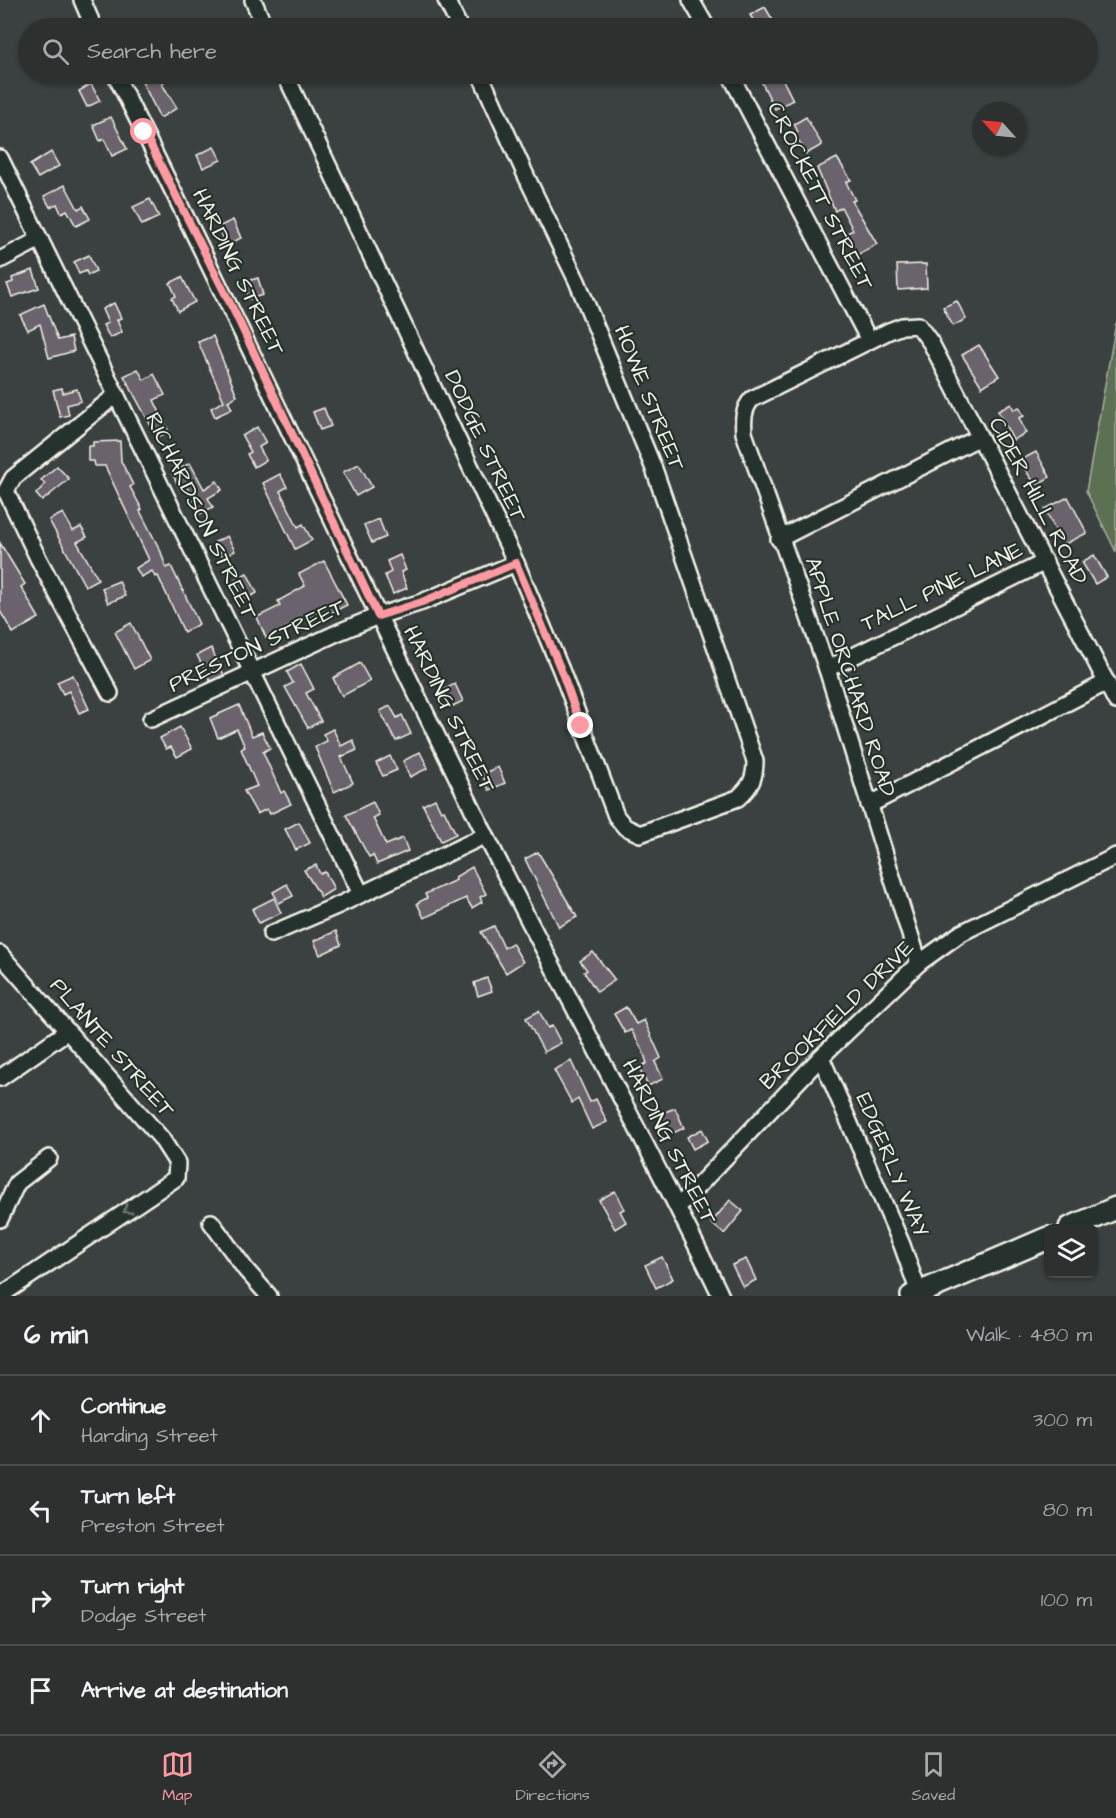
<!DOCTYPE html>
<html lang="en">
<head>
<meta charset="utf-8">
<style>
  body { margin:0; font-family:"Architects Daughter",sans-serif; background:#343938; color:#f1f3f6 }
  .controls { position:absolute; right:18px; bottom:18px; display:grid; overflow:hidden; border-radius:9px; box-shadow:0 2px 4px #0004 }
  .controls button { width:54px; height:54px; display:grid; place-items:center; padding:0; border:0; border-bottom:2px solid #484c4c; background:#2c3130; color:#f1f3f6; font:30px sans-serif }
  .compass { position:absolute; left:972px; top:102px; width:54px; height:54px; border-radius:50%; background:#2c3130; box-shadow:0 2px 4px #0004; rotate:297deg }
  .stop { position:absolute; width:18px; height:18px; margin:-14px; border:4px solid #ff9aa2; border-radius:50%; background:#fff }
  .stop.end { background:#ff9aa2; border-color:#fff; box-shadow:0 2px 6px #0008 }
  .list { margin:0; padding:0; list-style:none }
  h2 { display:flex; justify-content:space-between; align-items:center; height:78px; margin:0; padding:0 24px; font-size:26px }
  h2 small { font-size:20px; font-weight:400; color:#a6a9ab }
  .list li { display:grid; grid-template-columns:39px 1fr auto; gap:18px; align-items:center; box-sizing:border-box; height:90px; padding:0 24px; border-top:2px solid #484c4c }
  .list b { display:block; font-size:22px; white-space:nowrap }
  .list p { margin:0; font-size:20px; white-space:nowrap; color:#a6a9ab }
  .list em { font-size:20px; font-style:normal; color:#a6a9ab }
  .icon { flex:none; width:33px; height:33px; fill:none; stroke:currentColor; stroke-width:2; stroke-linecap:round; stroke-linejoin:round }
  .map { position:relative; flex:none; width:1116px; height:1296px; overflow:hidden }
  .search { position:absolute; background:#2c3130; box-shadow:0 2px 4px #0004; left:18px; right:18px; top:18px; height:66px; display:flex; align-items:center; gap:15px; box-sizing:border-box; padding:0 21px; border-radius:33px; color:#a6a9ab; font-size:22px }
  .sheet { height:438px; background:#2c3130 }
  nav { display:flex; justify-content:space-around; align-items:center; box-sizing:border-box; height:84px; border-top:2px solid #484c4c; background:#2c3130; font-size:16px; color:#a6a9ab }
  nav a { display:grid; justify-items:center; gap:3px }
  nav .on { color:#ff9aa2 }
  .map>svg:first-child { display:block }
</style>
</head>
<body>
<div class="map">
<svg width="1116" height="1296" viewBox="0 0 1116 1296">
  <rect width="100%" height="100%" fill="#3a4140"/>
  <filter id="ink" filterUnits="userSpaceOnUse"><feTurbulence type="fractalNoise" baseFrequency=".0167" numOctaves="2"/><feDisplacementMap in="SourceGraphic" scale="12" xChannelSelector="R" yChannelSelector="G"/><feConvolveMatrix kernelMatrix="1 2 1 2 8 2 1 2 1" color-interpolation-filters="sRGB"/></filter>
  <g filter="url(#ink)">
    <polygon fill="#5c6f52" stroke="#a8b09d" stroke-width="1.5" points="1116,323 1116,552 1086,491"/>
    <g fill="#6a636d" stroke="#f4f1e8" stroke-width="1.5">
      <polygon points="765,7 775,24 767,28 758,28 750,15"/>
      <polygon points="146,74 159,74 164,83 162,84 177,108 160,118 140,77"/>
      <polygon points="770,74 795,74 783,80 793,100 775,109 760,79"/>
      <polygon points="91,84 100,101 87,107 79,91"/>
      <polygon points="111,117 127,149 112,156 104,139 100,141 93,125"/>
      <polygon points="806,117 822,145 806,154 795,134 798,132 794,124"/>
      <polygon points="214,147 221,160 203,168 197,155"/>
      <polygon points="51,152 59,166 38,178 30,165"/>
      <polygon points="837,158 851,180 846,182 855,200 852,201 877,244 857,255 845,234 853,230 841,207 835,211 817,168"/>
      <polygon points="65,185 78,209 83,206 90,219 76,226 67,210 61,213 57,204 50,207 44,196"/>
      <polygon points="150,199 159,217 142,225 133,207"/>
      <polygon points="233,220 241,238 227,245 218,227"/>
      <polygon points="89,255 96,271 88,275 86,271 79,274 74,262"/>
      <polygon points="926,264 927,288 898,290 897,265"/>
      <polygon points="33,270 39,288 12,297 7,284 13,282 12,278"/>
      <polygon points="182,277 195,302 178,311 172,298 176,296 170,283"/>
      <polygon points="258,278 263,295 249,299 244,282"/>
      <polygon points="957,301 966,319 953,326 943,307"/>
      <polygon points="114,303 121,318 117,320 122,332 110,338 103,325 108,323 102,309"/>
      <polygon points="44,304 58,340 71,337 74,351 49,358 40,324 28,330 20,315"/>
      <polygon points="213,336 237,396 228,401 232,409 215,417 211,408 224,401 198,342"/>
      <polygon points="979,345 999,376 982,387 962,355"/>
      <polygon points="138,369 144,380 154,374 165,395 154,400 169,432 157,437 124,376"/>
      <polygon points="62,388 63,393 77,389 81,401 67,405 69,415 60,417 53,390"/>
      <polygon points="1011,404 1014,410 1019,407 1024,416 1019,418 1026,433 1013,440 998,411"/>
      <polygon points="324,408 331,426 320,430 313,412"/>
      <polygon points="257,427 266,443 259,447 266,460 254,467 247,454 251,452 242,436"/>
      <polygon points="120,441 121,461 133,485 130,487 142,509 140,511 161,552 166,568 171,566 199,624 184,632 158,576 155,577 152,571 141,577 136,568 149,560 105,466 95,466 94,461 88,461 88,446 93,446 93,442"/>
      <polygon points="1036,452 1050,477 1036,485 1019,461"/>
      <polygon points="190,463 204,489 217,481 222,490 208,498 213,507 200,514 186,486 180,489 172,473"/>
      <polygon points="359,464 372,487 356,496 343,472"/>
      <polygon points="57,466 69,479 42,501 36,494 45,484 41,480"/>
      <polygon points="280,474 287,487 280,491 298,527 303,524 312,540 295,549 263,483"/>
      <polygon points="1068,497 1087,533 1063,545 1045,509"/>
      <polygon points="63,513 73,531 81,527 87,537 77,542 98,579 85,586 49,520"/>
      <polygon points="379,519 386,537 372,543 364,525"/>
      <polygon points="227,536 235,551 223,557 215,542"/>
      <polygon points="0,543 25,584 21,587 39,618 13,633 0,611"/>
      <polygon points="400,555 406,570 401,572 407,588 393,594 385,575 391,572 387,561"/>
      <polygon points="1094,555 1107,577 1095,584 1082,562"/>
      <polygon points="324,561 347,605 321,618 318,612 266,638 257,617 280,606 278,601 305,586 299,574"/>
      <polygon points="247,573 257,593 246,599 235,579"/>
      <polygon points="119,581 125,596 108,603 102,588"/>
      <polygon points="131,623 150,660 134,669 115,632"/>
      <polygon points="211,648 224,675 210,681 197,655"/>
      <polygon points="360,663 370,681 342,696 333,678"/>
      <polygon points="301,664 314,689 306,693 321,721 308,728 285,687 293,683 287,672"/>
      <polygon points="73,675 89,709 79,713 69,691 63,694 57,682"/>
      <polygon points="455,684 463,701 451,707 443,690"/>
      <polygon points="239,705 252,736 262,732 270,748 263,752 281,793 284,791 291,804 270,814 267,809 257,814 244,791 257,786 241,749 245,747 237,729 218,738 210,718"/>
      <polygon points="390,706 397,718 402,715 411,734 396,741 380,711"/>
      <polygon points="180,727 192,749 177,757 171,747 166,749 160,738"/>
      <polygon points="333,729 341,746 353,740 357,750 341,757 353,783 334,792 315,747 327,741 323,734"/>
      <polygon points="420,752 428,768 410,777 403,761"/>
      <polygon points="390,756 397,770 383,776 376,763"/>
      <polygon points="498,767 505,783 489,790 482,774"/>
      <polygon points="435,799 441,811 444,810 456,834 441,841 423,805"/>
      <polygon points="373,802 379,815 373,818 386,845 403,838 408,851 377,864 373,855 369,857 346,815"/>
      <polygon points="299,822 310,843 296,850 285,829"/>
      <polygon points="538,852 577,917 559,927 525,859"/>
      <polygon points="316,865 320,874 325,872 334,889 321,897 304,870"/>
      <polygon points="472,867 486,894 480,897 482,902 472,908 466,898 424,918 417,903 427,898 425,894 456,880 455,877"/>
      <polygon points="287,884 293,896 279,903 273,892"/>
      <polygon points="274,898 281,913 259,923 252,909"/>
      <polygon points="494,926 504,948 512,943 523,962 506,973 481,932"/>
      <polygon points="336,931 341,945 320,955 314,941"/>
      <polygon points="593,952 615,980 597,992 584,972 587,970 580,961"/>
      <polygon points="487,978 492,991 478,996 474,983"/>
      <polygon points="626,1007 636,1024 644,1020 661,1058 655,1062 663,1079 648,1086 639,1067 647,1063 643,1051 631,1030 625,1033 614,1014"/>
      <polygon points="539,1011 548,1028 552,1026 561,1043 544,1052 526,1018"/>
      <polygon points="571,1061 590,1102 596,1099 607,1122 592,1129 578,1099 572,1103 554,1070"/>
      <polygon points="675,1108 684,1128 669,1135 660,1114"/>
      <polygon points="702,1129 708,1141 693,1149 687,1137"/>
      <polygon points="615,1191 624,1209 620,1211 626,1222 615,1229 599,1200"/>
      <polygon points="730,1200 743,1211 724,1234 711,1223"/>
      <polygon points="662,1257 673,1279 656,1288 645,1265"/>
      <polygon points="746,1259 756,1280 743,1287 732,1265"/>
    </g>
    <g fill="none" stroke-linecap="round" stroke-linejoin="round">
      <g stroke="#f4f1e8" stroke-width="20">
        <g id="street">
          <polyline points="82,0 94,28"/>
          <polyline points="253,0 265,28"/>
          <polyline points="446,0 460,28"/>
          <polyline points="691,0 707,28"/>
          <path d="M115,74C241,325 359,580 484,832C561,987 646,1139 721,1296"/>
          <path d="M285,74L516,563L561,670L616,816L625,827L640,834L738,798C751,786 755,779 755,761L654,469L577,281L527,178L480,74"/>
          <polyline points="730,74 869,340"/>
          <polyline points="0,158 361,894"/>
          <polyline points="0,260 40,239"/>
          <polyline points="779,539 978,438"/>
          <polyline points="827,669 1045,562"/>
          <polyline points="110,693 38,558 6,491 13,478 116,395"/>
          <polyline points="151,719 339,632 378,616 422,602 516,563"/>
          <polyline points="869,805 1107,682"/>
          <polyline points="271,934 341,904 486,835"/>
          <polyline points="0,954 161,1138 177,1163 176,1178 0,1296"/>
          <path d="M919,963L827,669L744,433C743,420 743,409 752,399L889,331L902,326L918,325L931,343L1116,701"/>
          <polyline points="821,1057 902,1245 919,1293"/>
          <polyline points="0,1078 66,1032"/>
          <polyline points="678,1207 821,1057 919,963 961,933 1116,856"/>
          <polyline points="0,1219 17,1183 49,1158"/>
          <polyline points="211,1222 246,1270 269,1296"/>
        </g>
      </g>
      <g stroke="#f4f1e8" stroke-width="26">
        <g id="secondary">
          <polyline points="1070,1228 1116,1208"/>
          <polyline points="912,1296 1048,1238"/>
        </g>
      </g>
      <use href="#street" stroke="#26332d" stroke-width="15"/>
      <use href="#secondary" stroke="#26332d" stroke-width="21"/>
    </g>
    <defs><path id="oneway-chevron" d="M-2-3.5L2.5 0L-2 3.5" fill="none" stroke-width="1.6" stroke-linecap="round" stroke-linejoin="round" transform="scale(1.5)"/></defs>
    <use stroke="#6e766e" href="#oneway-chevron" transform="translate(127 1210) rotate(146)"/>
  </g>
  <g fill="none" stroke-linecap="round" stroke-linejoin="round" filter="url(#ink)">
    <polyline stroke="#ff9aa2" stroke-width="8" points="144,132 237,317 378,616 422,602 516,563 561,670 581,726"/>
  </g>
  <g text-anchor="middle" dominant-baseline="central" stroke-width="4.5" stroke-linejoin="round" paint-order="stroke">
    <g font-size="22" fill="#f4f1e8" stroke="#26332d">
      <text transform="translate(820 196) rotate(63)">CROCKETT STREET</text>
      <text transform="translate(238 272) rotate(64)">HARDING STREET</text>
      <text transform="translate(649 398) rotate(68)">HOWE STREET</text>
      <text transform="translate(485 446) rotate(65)">DODGE STREET</text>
      <text transform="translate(1038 501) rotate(62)">CIDER HILL ROAD</text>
      <text transform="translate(201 516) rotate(64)">RICHARDSON STREET</text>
      <text transform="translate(942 587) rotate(-26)">TALL PINE LANE</text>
      <text transform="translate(257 646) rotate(-25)">PRESTON STREET</text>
      <text transform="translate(850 677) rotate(72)">APPLE ORCHARD ROAD</text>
      <text transform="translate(449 709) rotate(64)">HARDING STREET</text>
      <text transform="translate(837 1015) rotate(-44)">BROOKFIELD DRIVE</text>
      <text transform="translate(112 1048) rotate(49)">PLANTE STREET</text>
      <text transform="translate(669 1142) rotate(63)">HARDING STREET</text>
      <text transform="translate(892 1165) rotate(67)">EDGERLY WAY</text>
    </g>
  </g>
</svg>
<div class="controls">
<button><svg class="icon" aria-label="layers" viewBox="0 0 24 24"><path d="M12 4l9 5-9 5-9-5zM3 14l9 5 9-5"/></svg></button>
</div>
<svg class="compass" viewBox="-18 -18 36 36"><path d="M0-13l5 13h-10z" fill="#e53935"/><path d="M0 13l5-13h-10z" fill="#a6a9ab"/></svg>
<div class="stop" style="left:144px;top:132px"></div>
<div class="stop end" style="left:581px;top:726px"></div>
<div class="search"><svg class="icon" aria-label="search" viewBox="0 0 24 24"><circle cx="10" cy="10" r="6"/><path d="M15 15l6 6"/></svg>Search here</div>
</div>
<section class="sheet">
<h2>6 min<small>Walk · 480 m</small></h2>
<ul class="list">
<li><svg class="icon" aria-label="ahead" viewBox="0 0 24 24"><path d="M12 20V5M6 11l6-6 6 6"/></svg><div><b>Continue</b><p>Harding Street</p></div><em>300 m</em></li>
<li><svg class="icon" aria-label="left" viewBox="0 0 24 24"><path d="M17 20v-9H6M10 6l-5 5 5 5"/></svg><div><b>Turn left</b><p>Preston Street</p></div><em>80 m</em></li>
<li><svg class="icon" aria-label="right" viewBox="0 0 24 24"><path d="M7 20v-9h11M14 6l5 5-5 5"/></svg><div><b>Turn right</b><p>Dodge Street</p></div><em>100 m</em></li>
<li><svg class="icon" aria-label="arrive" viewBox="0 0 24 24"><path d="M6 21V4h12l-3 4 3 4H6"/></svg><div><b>Arrive at destination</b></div></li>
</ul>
</section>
<nav>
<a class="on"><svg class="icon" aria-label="map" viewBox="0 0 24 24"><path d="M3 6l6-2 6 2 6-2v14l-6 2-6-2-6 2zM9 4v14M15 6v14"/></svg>Map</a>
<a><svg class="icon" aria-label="directions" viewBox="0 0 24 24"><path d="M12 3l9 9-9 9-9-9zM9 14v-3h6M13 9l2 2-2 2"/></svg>Directions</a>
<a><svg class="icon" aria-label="saved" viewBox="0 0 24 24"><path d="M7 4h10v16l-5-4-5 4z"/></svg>Saved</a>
</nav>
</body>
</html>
